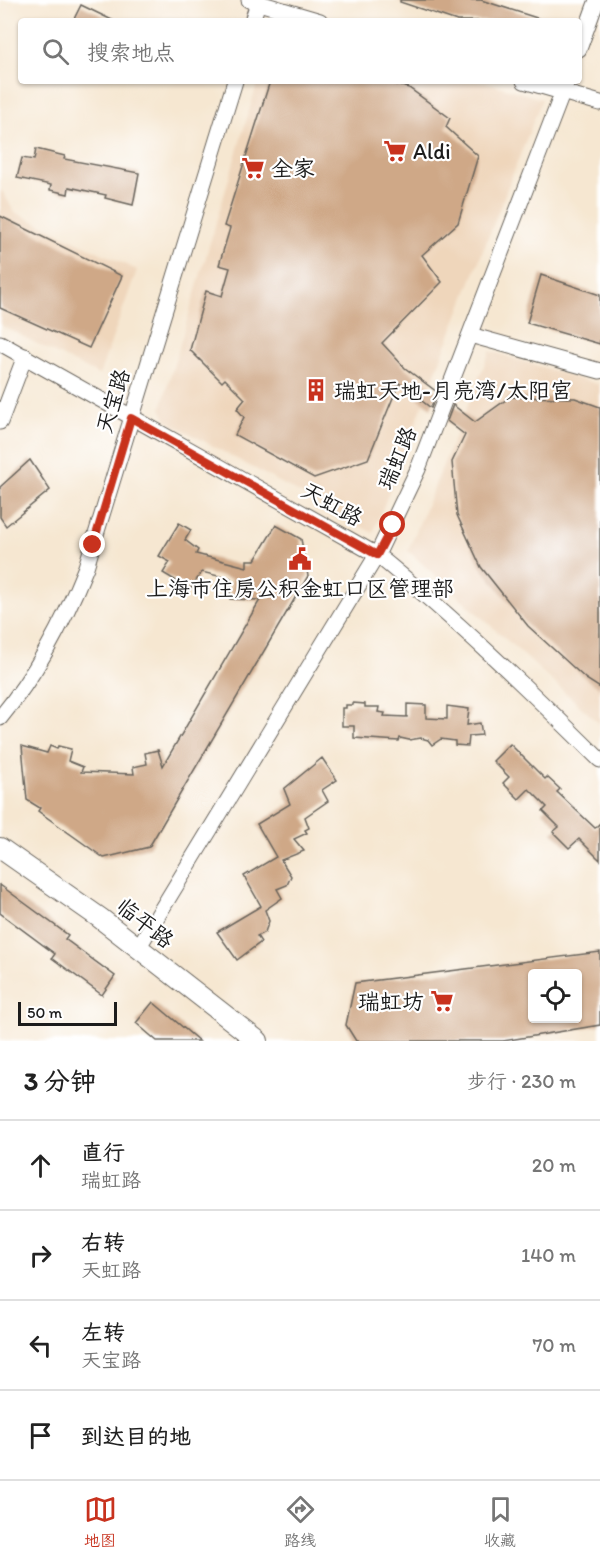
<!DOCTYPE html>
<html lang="zh">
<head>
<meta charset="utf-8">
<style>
  body { margin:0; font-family:Itim,"LXGW WenKai TC",sans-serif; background:#f6f6f6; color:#222 }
  .controls { position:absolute; right:18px; bottom:18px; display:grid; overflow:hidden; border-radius:6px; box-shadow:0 2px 4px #0004 }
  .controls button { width:54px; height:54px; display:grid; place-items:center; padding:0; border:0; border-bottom:2px solid #e0e0e0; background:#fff; color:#222; font:30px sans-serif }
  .scale { position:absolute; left:18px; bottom:15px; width:99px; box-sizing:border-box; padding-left:6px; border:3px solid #1c1c1c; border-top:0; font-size:16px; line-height:21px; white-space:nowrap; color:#1c1c1c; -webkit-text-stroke:4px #fff; paint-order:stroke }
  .stop { position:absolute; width:18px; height:18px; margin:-14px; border:4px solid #c8321e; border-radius:50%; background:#fff }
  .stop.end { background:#c8321e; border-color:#fff; box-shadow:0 2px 6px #0008 }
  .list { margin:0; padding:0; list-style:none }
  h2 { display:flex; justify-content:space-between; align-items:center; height:78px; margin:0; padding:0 24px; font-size:26px }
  h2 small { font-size:20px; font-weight:400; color:#767676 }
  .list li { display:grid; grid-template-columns:39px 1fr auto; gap:18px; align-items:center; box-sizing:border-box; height:90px; padding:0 24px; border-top:2px solid #e0e0e0 }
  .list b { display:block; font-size:22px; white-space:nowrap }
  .list p { margin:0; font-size:20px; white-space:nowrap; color:#767676 }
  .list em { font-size:20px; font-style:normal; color:#767676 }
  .icon { flex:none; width:33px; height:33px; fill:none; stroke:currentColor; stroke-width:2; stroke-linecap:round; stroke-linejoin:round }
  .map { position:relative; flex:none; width:600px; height:1041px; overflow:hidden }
  .search { position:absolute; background:#fff; box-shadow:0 2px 4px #0004; left:18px; right:18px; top:18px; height:66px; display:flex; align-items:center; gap:15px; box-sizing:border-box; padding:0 21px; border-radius:6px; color:#767676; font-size:22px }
  .sheet { height:438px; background:#fff }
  nav { display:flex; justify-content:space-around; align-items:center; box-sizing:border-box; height:84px; border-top:2px solid #e0e0e0; background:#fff; font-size:16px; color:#767676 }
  nav a { display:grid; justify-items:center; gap:3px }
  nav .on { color:#c8321e }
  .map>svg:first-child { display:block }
</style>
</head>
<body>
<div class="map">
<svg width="600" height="1041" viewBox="0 0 600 1041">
  <rect width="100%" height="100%" fill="#fff"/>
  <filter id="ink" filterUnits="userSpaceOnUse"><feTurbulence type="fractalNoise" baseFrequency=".0167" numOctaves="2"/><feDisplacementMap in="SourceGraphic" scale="12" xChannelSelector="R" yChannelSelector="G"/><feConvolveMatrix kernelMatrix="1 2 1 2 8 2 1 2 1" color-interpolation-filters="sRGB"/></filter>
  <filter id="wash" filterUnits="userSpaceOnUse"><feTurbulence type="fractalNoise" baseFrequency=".008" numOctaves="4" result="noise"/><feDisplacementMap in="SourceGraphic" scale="24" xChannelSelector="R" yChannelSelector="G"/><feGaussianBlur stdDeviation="1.35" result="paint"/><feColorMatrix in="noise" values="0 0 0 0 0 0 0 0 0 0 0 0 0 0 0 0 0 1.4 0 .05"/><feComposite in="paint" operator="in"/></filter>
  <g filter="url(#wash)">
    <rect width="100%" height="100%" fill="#f6e7d1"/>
    <g fill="#efd6bb">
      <polygon points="258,81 482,81 542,99 373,533 167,421 161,408"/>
      <polygon points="0,191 3,192 14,212 137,270 99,375 0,325"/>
      <polygon points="490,351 600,385 600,724 408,551"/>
    </g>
    <g id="blocks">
      <g fill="#cfa887" fill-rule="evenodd">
        <polygon points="400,0 481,0 540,19 539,21 457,21 400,2"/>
        <polygon points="81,5 114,21 73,21"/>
        <polygon points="270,81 384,81 409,88 450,118 446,127 478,156 458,223 422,255 442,282 382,343 405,368 437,392 431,408 399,383 368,459 314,478 235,435 244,417 237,409 245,399 225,379 222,382 190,350 206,291 222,296 230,268 219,265 230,228 224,226"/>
        <polygon points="36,149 65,156 64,159 139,173 133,205 105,198 106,195 69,187 68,194 50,190 51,185 17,178 22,158 34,160"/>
        <polygon points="0,216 122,276 89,348 0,308"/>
        <polygon points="541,275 600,295 600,344 527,323"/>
        <polygon points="510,397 575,398 600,407 600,688 586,679 528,626 481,567 457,515 452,462 465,435 447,421 453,405 475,422"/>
        <polygon points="30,460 50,490 6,526 0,517 0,487"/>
        <polygon points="179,523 191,530 185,540 198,550 196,554 247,567 247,560 255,560 276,525 301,539 308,576 149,847 104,858 38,811 40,808 27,800 22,746 47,753 50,746 57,749 58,746 71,749 68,761 83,767 81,772 134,774 133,767 147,764 145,753 158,750 163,766 260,600 230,599 231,579 202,572 190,589 163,573 170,562 159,556"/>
        <polygon points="353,703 365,704 365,707 379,707 378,712 385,713 384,716 407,717 407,704 426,705 426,718 447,719 447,706 469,709 467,725 480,723 482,735 469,736 468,746 455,745 455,741 441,739 432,745 428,740 421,738 409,740 400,738 399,741 354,738 354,726 342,726 342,708 346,708 346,705 353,705"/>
        <polygon points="510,744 545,779 547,777 560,789 557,792 595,828 600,823 600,860 579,839 569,848 553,832 559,827 543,811 547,807 529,789 519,799 503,783 509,777 493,761"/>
        <polygon points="322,758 337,780 322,790 328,801 305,817 309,828 305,830 307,833 294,839 304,851 281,860 291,876 287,885 277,889 282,898 265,910 269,921 265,932 257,936 261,942 237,960 217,932 261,906 244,876 276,857 257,824 290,804 284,789"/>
        <polygon points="0,885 68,935 65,939 115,976 102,995 52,958 55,954 0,913"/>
        <path d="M600,952V1025L503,1041H356L346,1025L355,983ZM532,974H578V1018H532Z"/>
        <polygon points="153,1002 199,1041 157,1041 136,1023"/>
      </g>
    </g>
  </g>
  <g filter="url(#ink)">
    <use href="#blocks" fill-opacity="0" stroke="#68635b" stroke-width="1.5"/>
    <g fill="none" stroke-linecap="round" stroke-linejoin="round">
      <g stroke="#68635b" stroke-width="17">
        <g id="minor">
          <polyline points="249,0 320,21"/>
          <polyline points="252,21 259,0"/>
          <polyline points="579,49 597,0"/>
          <polyline points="524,81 600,103"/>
          <polyline points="470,335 600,371"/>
          <path d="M0,343L377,555C456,619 528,689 600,760"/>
          <polyline points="0,422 25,356"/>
          <path d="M0,718C38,672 64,622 86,567L235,81"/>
          <polyline points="138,948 377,555 418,469 567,81"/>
        </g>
      </g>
      <g stroke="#68635b" stroke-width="22">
        <polyline id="major" points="0,848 100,918 258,1041"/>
      </g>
      <use href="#minor" stroke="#fff" stroke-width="15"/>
      <use href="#major" stroke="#fff" stroke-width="20"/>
    </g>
  </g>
  <g fill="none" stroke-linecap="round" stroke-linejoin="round" filter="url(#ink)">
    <polyline stroke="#c8321e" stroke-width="8" points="93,545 131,418 377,555 393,525"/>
  </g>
  <defs>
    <g id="supermarket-bare" transform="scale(1.8)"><path d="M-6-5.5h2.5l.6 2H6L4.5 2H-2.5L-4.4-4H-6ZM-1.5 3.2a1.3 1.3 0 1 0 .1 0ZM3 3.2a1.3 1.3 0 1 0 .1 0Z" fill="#c8321e" stroke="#fff" stroke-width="2.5" paint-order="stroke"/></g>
    <g id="building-bare" transform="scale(1.8)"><path d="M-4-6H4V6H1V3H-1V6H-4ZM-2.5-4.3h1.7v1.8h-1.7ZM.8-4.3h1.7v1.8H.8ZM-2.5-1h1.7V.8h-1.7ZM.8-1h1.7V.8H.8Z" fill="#c8321e" stroke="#fff" stroke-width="2.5" paint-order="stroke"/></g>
    <g id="civic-bare" transform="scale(1.8)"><path d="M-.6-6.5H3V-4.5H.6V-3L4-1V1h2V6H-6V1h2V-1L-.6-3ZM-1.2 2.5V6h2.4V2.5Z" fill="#c8321e" stroke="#fff" stroke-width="2.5" paint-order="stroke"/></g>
  </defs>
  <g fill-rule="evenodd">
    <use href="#supermarket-bare" x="395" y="151"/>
    <use href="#supermarket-bare" x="253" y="168"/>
    <use href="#building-bare" x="316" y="390"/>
    <use href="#civic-bare" x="300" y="559"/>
    <use href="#supermarket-bare" x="442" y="1001"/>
  </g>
  <g text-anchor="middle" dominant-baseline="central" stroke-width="4.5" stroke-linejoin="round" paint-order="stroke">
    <g font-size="22" fill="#1c1c1c" stroke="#fff" text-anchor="start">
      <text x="413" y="151">Aldi</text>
      <text x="271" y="168">全家</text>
      <text x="334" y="390">瑞虹天地-月亮湾/太阳宫</text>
      <text x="300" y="588" text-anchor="middle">上海市住房公积金虹口区管理部</text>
      <text x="424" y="1001" text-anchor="end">瑞虹坊</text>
    </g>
    <g font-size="22" fill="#1c1c1c" stroke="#fff">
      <text transform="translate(113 401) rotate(-73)">天宝路</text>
      <text transform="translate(397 458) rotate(-67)">瑞虹路</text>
      <text transform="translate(332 504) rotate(29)">天虹路</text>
      <text transform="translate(145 923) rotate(38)">临平路</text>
    </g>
  </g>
</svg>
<div class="controls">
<button><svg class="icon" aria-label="locate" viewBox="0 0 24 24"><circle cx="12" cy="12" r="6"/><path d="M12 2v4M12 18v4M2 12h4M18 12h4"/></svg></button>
</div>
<div class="scale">50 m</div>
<div class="stop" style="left:393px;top:525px"></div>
<div class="stop end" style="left:93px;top:545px"></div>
<div class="search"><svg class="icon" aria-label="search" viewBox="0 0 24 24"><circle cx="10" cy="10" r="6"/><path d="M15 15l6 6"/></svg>搜索地点</div>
</div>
<section class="sheet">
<h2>3 分钟<small>步行 · 230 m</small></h2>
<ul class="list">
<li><svg class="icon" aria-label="ahead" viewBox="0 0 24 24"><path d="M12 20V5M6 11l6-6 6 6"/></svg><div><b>直行</b><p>瑞虹路</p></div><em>20 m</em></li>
<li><svg class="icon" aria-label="right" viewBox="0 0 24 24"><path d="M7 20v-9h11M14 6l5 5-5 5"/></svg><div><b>右转</b><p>天虹路</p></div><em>140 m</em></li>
<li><svg class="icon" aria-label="left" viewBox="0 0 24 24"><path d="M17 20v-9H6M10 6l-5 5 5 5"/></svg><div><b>左转</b><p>天宝路</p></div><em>70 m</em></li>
<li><svg class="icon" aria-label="arrive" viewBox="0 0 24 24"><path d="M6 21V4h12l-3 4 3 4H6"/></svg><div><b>到达目的地</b></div></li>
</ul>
</section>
<nav>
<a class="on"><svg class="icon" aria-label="map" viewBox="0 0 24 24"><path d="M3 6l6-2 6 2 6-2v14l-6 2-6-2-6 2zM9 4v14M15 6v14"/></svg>地图</a>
<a><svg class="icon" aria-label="directions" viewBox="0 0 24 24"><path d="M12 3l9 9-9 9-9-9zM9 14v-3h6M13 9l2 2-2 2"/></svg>路线</a>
<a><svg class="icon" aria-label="saved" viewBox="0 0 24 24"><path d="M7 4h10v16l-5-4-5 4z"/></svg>收藏</a>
</nav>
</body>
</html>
